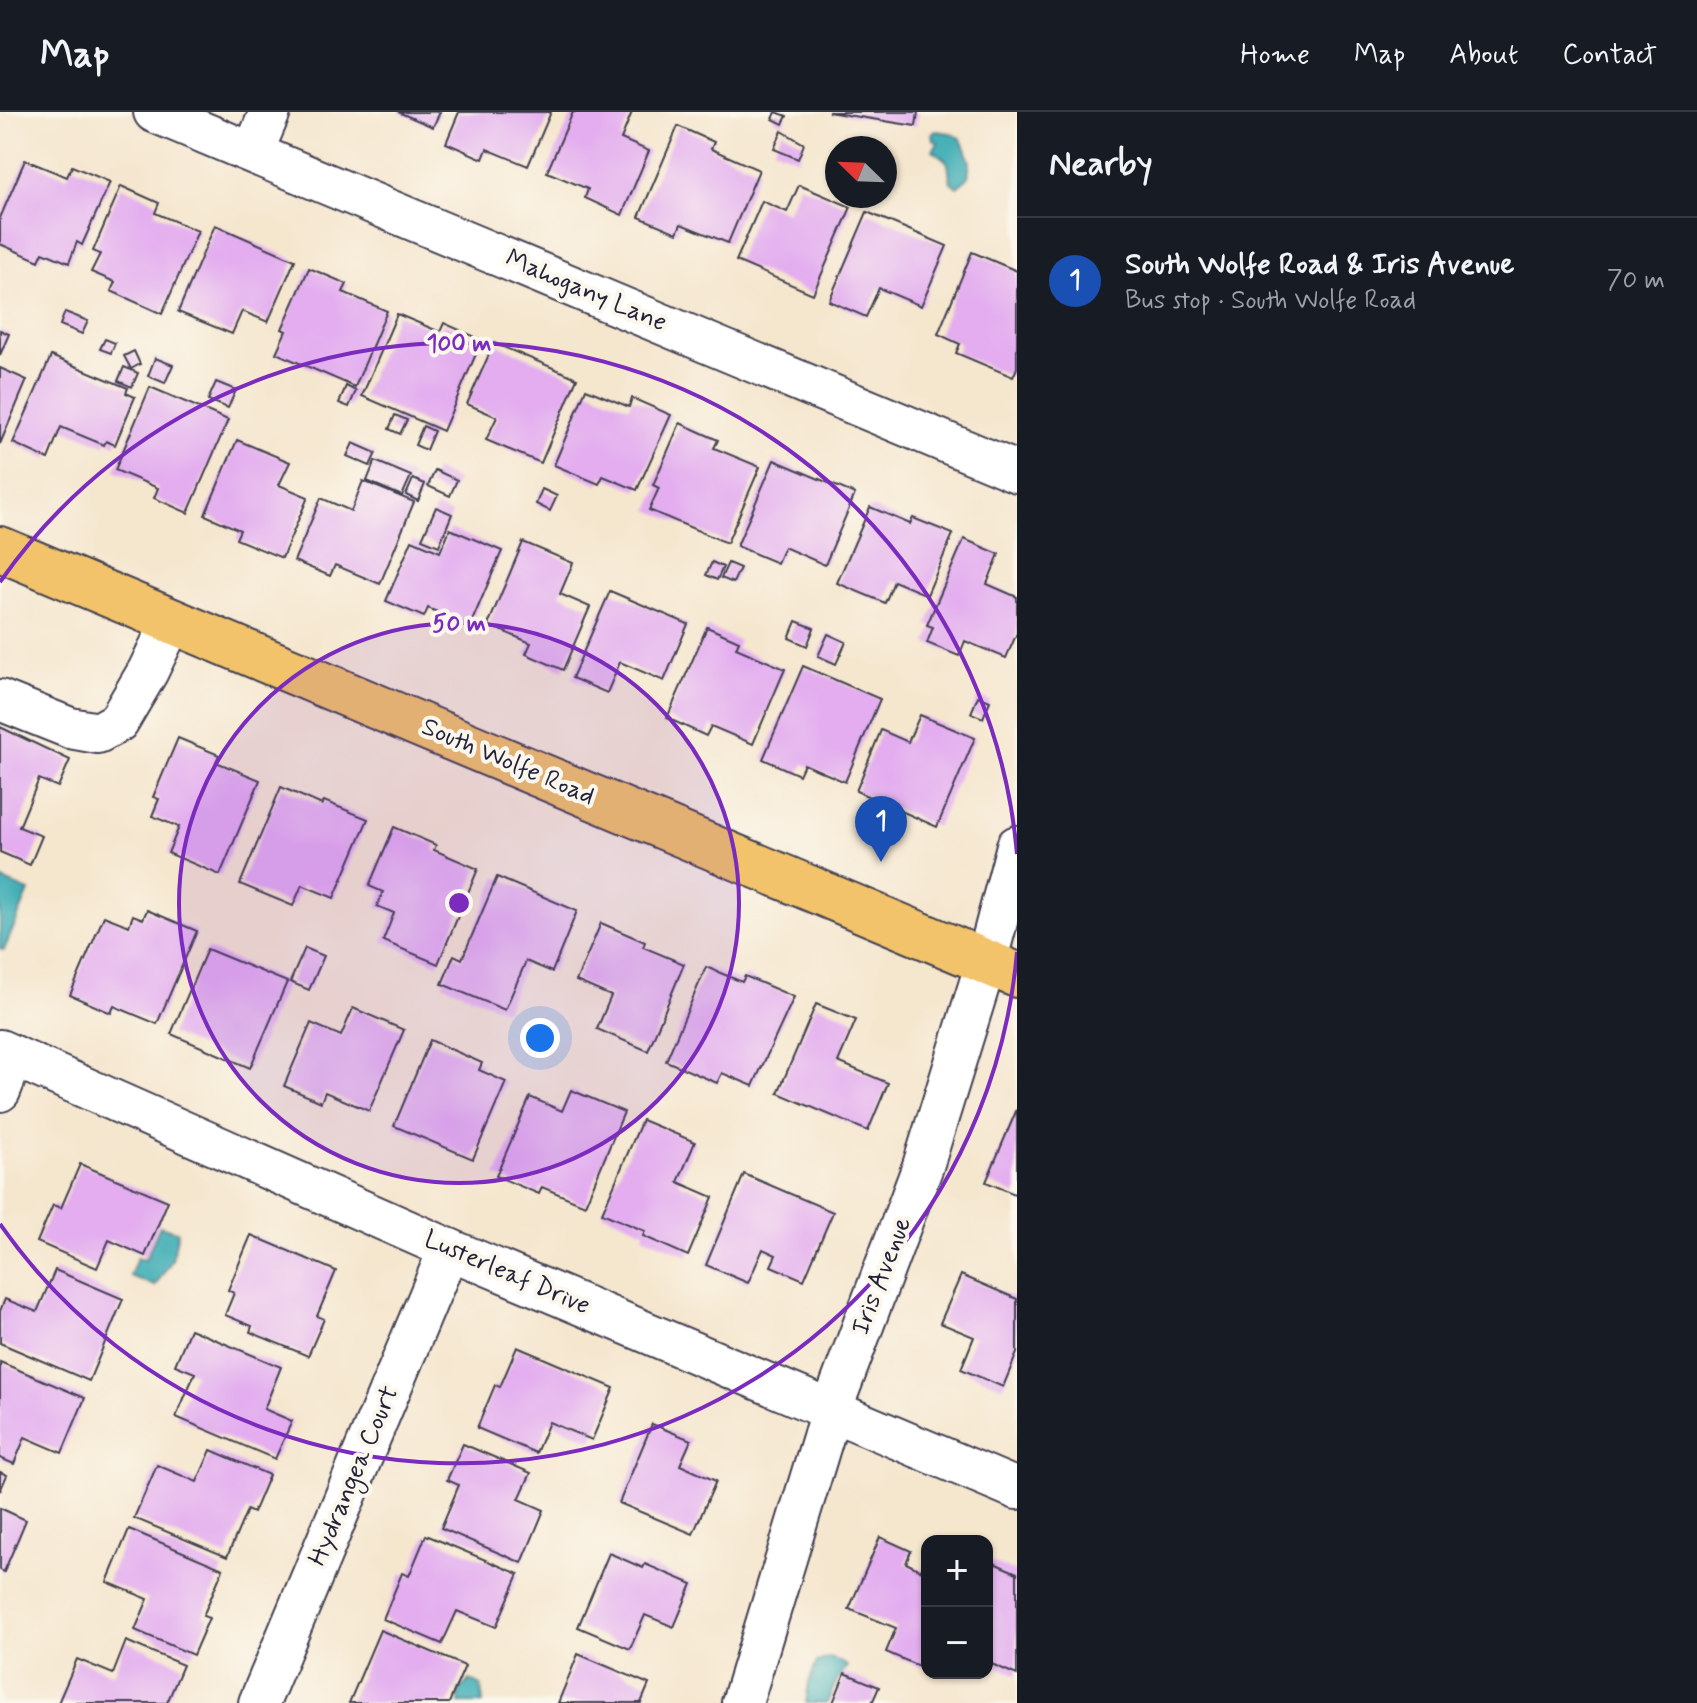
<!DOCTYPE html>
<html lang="en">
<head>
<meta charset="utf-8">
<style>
  body { margin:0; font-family:Mynerve,sans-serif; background:#20242c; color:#f1f3f6 }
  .controls { position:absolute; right:24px; bottom:24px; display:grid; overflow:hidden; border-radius:16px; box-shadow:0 2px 6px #0004 }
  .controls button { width:72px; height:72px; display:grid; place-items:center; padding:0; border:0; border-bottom:2px solid #363941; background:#171b24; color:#f1f3f6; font:40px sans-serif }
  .compass { position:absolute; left:825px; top:24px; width:72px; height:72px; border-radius:50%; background:#171b24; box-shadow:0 2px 6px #0004; rotate:293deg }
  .you { position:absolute; left:540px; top:926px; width:28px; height:28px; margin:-20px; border:6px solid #fff; border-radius:50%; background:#1a73e8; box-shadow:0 0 0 12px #1a73e833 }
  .badge { display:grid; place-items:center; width:52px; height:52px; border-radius:50%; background:#7c3aed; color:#fff; font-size:26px; font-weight:700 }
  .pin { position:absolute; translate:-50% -66px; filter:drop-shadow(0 2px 4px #0008) }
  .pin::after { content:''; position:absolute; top:42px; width:28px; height:24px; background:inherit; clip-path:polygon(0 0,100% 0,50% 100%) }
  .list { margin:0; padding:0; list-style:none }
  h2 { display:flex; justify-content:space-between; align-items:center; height:104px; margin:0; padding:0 32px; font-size:34px }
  h2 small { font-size:26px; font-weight:400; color:#9ea1a6 }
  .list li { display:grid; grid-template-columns:52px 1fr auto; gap:24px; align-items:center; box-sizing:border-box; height:128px; padding:0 32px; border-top:2px solid #363941 }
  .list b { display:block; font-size:30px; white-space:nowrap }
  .list p { margin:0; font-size:26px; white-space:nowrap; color:#9ea1a6 }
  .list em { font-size:26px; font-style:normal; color:#9ea1a6 }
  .map { position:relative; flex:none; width:1017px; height:1591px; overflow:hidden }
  header { display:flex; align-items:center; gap:48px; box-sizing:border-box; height:112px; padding:0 40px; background:#171b24; border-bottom:2px solid #363941 }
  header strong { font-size:38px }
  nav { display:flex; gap:44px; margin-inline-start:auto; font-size:28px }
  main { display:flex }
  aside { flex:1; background:#171b24 }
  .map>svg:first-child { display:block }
</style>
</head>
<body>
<header>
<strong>Map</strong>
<nav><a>Home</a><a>Map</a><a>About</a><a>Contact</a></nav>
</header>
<main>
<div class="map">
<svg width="1017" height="1591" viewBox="0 0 1017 1591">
  <rect width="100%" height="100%" fill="#fbf7ec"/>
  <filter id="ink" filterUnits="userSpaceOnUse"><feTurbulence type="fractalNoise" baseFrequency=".0125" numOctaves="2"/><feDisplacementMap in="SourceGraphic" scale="16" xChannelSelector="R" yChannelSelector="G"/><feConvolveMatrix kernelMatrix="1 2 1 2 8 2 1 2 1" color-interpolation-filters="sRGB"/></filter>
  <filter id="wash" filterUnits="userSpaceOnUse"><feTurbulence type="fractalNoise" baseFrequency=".006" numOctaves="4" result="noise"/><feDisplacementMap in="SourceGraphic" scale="32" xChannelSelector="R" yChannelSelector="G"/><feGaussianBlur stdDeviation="1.8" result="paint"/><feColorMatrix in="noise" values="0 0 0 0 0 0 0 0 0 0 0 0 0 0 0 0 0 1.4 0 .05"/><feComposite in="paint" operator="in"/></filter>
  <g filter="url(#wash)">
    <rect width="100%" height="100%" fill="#f5e6ce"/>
    <g fill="#3cadb5" stroke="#2f6878" stroke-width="2">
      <path d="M936,19L951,21L961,27L970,49L968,66L957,75L951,70C945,46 955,55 933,38L938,30L933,27L932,22Z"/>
      <polygon points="0,767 29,779 4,838 0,837"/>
      <polygon points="160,1114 178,1120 172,1148 155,1174 130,1164 137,1146 145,1148"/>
      <polygon points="831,1545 847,1554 836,1570 827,1591 806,1591 809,1570 817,1550"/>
      <polygon points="470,1568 481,1574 483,1591 459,1591 459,1578"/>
    </g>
    <g id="blocks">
      <g fill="#e3adef">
        <polygon points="398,0 440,0 433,15"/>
        <polygon points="459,0 551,0 528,54 487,37 483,47 446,31"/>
        <polygon points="573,0 632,0 621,27 649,39 622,103 585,86 588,77 547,60"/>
        <polygon points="776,0 787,4 783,12 773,7"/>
        <polygon points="828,0 918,0 916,14"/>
        <polygon points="678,14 714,30 711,37 759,58 728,131 681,112 677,121 639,105"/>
        <polygon points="782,19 804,32 798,47 774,37"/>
        <polygon points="25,48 67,65 72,54 110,70 82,133 77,130 69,151 43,140 39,149 0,132 0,106"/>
        <polygon points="799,73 851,95 813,182 736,149 762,89 787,100"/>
        <polygon points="121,74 159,91 155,101 198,119 162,202 111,179 115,170 91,160 100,142 93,139"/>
        <polygon points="867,100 947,134 921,194 879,176 866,205 829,189"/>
        <polygon points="215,113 295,148 268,210 242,199 232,222 178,200"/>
        <polygon points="972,140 1017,159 1017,256 1013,265 956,241 960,232 938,222"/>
        <polygon points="309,156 347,172 343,180 387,199 355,275 276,241 286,219 282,217"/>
        <polygon points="65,200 88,209 82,222 60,213"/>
        <polygon points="397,202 440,220 444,211 482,228 443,319 362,284"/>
        <polygon points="0,218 9,222 0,243"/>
        <polygon points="105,227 115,231 111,241 100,237"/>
        <polygon points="494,231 577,266 541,351 486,328 497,305 467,292"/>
        <polygon points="134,239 140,252 131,257 124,244"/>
        <polygon points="51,244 128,276 126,281 135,285 115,333 106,329 104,333 61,315 48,347 13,331"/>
        <polygon points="155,246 173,253 165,271 148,264"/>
        <polygon points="124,255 138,261 132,275 118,269"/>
        <polygon points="0,256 27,268 0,332"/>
        <polygon points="216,270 236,278 228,296 208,288"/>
        <polygon points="346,274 356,279 349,295 339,291"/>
        <polygon points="150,275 228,308 188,401 154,386 158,376 115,358"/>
        <polygon points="586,277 629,295 632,286 671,303 637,378 603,364 599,372 554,353"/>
        <polygon points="395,303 407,308 400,322 389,317"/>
        <polygon points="680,311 718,328 714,336 760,355 727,431 649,398 659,376 653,373"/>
        <polygon points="423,314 434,319 426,338 415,333"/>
        <polygon points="237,328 290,350 279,373 308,385 282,446 236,427 240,418 205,403"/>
        <polygon points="353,331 376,341 370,354 347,344"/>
        <polygon points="774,348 855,382 825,453 784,435 777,451 737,434"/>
        <polygon points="375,349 411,364 402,384 367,369"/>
        <polygon points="435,358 457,368 450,384 428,374"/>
        <polygon points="413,367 425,372 418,389 406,383"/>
        <polygon points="363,369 414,390 380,472 335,453 330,464 294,449 321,386 351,399"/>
        <polygon points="542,377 557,384 550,399 536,392"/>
        <polygon points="436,395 452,402 439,434 422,427"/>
        <polygon points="870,395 910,412 913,406 953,422 927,483 894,469 885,491 837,471"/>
        <polygon points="450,417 502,439 470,514 428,496 424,505 386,489 412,428 440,440"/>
        <polygon points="964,427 999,442 987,472 1017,485 1017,521 1006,546 965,529 959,544 927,531 933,515 927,513"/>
        <polygon points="523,430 573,451 560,482 590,495 563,558 526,542 531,531 488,513"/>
        <polygon points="712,450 723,455 717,468 706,463"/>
        <polygon points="728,451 740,456 733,471 721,466"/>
        <polygon points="610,479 688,512 664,569 620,550 607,581 572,566"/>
        <polygon points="796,509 814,516 807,534 789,526"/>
        <polygon points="707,515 739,529 736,536 785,557 753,632 711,614 706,624 667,606"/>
        <polygon points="828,522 846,530 836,552 818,544"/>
        <polygon points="803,554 880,587 845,670 804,652 799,663 763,647"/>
        <polygon points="978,584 990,589 983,606 971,601"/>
        <polygon points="920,603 975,626 937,715 856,679 881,618 908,630"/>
        <polygon points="0,615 70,648 58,675 39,667 19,715 42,724 30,753 0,740"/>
        <polygon points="178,626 219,643 216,650 260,668 220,763 168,741 179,715 152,704 159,687 153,685"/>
        <polygon points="281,675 322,693 324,689 368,707 334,786 302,773 293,794 240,772"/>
        <polygon points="394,715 436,733 434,738 478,757 438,852 383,829 394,801 377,794 383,780 369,774"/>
        <polygon points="497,765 577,799 552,860 526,849 505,898 442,872 454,843 462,847"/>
        <polygon points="147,798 197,819 157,912 114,894 111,901 70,883 104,804 129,814 133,803 143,807"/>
        <polygon points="601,811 645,830 643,835 684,852 648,939 597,917 611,884 576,869"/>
        <polygon points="305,836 324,844 309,878 290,870"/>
        <polygon points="207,837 287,870 250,956 171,922"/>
        <polygon points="706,855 742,870 745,864 794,885 753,974 722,961 717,971 666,949"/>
        <polygon points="816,892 856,908 838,950 888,971 868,1019 778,981"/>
        <polygon points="353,896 404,918 369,999 325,980 321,990 284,974 311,911 341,924"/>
        <polygon points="430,928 482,951 479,958 506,970 473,1047 394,1014"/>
        <polygon points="571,978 624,1000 585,1093 542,1075 539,1082 496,1064 530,985 562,999"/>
        <polygon points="1017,997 1017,1083 986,1070"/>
        <polygon points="642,1008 695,1030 678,1070 713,1085 688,1144 643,1124 645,1119 602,1101"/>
        <polygon points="80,1052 168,1089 145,1144 109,1128 97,1156 37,1130 53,1093 61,1096"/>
        <polygon points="744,1062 833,1100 804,1168 771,1154 776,1143 763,1137 748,1171 706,1153"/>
        <polygon points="251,1123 336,1159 317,1204 324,1207 308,1244 250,1220 252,1214 225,1203 234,1181 228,1178"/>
        <polygon points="55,1158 123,1187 89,1269 0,1231 0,1199 5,1187 37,1200"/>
        <polygon points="961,1163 1017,1187 1017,1241 1003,1275 961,1257 974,1225 940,1211"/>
        <polygon points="190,1217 281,1255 264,1297 292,1309 275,1347 176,1305 195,1261 175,1253"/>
        <polygon points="517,1235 614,1276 592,1328 549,1310 536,1341 477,1316 495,1273 500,1275"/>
        <polygon points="0,1250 85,1286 62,1341 25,1325 14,1352 0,1346"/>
        <polygon points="652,1312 691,1328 680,1353 716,1369 693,1422 619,1391"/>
        <polygon points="463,1332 531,1361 519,1387 544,1398 522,1451 441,1416 459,1373 447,1368"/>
        <polygon points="211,1338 269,1363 253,1401 247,1398 227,1445 134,1406 157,1353 197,1370"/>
        <polygon points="0,1360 7,1363 0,1379"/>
        <polygon points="0,1396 26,1408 4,1460 0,1458"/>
        <polygon points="129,1417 223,1457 203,1504 209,1506 193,1543 135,1518 148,1487 107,1470"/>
        <polygon points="426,1423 519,1462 496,1515 457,1499 442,1532 383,1507 402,1461 409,1464"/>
        <polygon points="880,1425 911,1439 906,1451 922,1459 927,1447 927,1546 923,1556 886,1540 896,1516 849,1497"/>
        <polygon points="609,1441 643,1456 645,1452 692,1472 674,1515 645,1503 630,1537 578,1515"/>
        <polygon points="987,1448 1017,1461 1017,1563 987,1550"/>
        <polygon points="380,1518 465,1554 449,1591 349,1591"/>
        <polygon points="126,1529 183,1553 167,1591 58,1591 77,1547 113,1562"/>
        <polygon points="578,1542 649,1572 641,1591 558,1591"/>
        <polygon points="845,1561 879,1575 872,1591 833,1591"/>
      </g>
    </g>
  </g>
  <g filter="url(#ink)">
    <use href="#blocks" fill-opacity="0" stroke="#423f51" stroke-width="2"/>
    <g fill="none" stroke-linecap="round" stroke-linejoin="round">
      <g stroke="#423f51" stroke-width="44">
        <g id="minor">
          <polyline points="154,0 1017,360"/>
          <polyline points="253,40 270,0"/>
          <polyline points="0,588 70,616 98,621 118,610 148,559 172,509"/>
          <polyline points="0,938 449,1137 1017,1377"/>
          <polyline points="0,979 14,944"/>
          <polyline points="259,1591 449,1137"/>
          <polyline points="742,1591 831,1299 923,1054 986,851 1017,734"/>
        </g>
      </g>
      <g stroke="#423f51" stroke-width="48">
        <polyline id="major" points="0,437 1017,863"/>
      </g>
      <use href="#minor" stroke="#fff" stroke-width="40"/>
      <use href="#major" stroke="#f2c36a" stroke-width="44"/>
    </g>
  </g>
  <circle cx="459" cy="791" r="280" fill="#7b2cbf" fill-opacity=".12"/>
  <g fill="none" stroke="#7b2cbf" stroke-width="4">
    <circle cx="459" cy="791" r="280"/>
    <path d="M1017 840A560 560 0 0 1 0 1112M0 470A560 560 0 0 1 1017 742"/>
  </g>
  <g text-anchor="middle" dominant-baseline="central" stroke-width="8" stroke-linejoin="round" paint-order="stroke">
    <g font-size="26" fill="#22223b" stroke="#fbf7ec">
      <text transform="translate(586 179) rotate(23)">Mahogany Lane</text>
      <text transform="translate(508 650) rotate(23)">South Wolfe Road</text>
      <text transform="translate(507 1161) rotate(23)">Lusterleaf Drive</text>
      <text transform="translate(882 1164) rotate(-69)">Iris Avenue</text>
      <text transform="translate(354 1364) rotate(-67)">Hydrangea Court</text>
    </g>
  </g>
  <circle cx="459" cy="791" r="12" fill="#7b2cbf" stroke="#fbf7ec" stroke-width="4"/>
  <g font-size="24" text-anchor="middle" font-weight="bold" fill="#7b2cbf" stroke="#fbf7ec" stroke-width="8" stroke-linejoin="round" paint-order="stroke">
    <text x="459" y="239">100 m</text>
    <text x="459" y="519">50 m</text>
  </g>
</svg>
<div class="controls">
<button>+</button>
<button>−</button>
</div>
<svg class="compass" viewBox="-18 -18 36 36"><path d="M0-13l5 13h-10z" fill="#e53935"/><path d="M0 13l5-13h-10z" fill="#9ea1a6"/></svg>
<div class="you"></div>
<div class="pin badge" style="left:881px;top:750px;background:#1a4fb4">1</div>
</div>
<aside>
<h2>Nearby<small></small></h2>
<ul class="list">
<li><span class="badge" style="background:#1a4fb4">1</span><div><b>South Wolfe Road &amp; Iris Avenue</b><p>Bus stop · South Wolfe Road</p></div><em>70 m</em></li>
</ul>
</aside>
</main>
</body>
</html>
